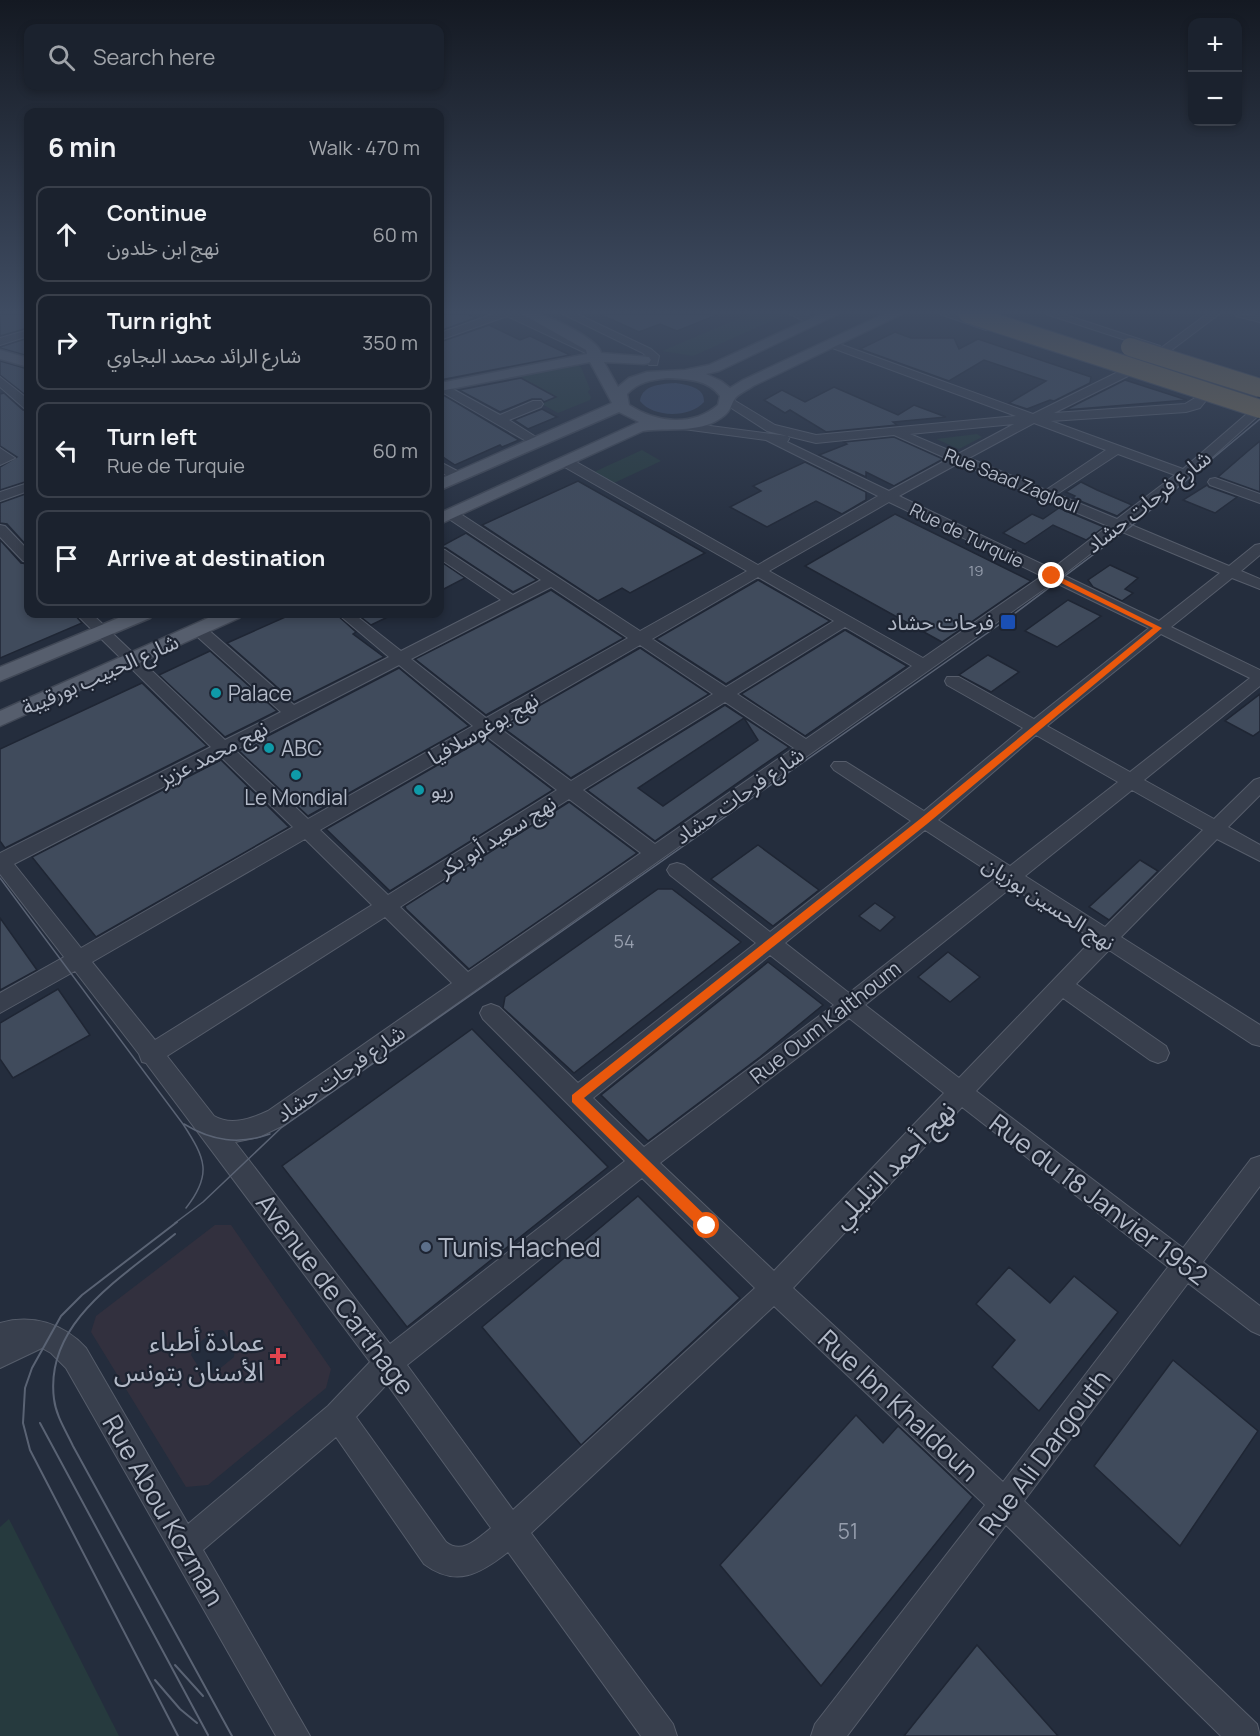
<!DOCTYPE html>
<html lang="en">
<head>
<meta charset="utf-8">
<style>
  body { margin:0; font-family:Manrope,"Noto Sans Arabic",sans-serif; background:#282f3a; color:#f1f3f6 }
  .controls { position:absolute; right:18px; top:18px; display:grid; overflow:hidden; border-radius:12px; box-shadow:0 3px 9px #0003 }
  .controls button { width:54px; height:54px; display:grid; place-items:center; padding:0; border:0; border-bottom:2px solid #393f4a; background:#1b222e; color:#f1f3f6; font:30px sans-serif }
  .stop { position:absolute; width:18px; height:18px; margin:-14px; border:4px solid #ea580c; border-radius:50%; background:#fff }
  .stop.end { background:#ea580c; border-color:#fff; box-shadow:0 2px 6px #0008 }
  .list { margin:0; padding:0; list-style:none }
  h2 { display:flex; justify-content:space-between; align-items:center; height:78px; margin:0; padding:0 24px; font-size:26px }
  h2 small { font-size:20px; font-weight:400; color:#a0a4aa }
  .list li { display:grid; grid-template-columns:39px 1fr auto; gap:18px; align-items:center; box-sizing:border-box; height:96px; margin:0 12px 12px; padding:0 12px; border:2px solid #393f4a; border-radius:12px }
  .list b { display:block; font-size:22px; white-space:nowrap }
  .list p { margin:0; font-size:20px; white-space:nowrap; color:#a0a4aa }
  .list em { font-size:20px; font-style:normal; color:#a0a4aa }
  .icon { flex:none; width:33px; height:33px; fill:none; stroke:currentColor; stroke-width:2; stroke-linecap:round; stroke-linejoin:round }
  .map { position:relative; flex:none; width:1260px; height:1736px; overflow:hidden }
  .search { position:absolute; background:#1b222e; box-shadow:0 3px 9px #0003; left:24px; top:24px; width:420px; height:66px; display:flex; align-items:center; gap:15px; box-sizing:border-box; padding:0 21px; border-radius:12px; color:#a0a4aa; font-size:22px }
  .panel { position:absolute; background:#1b222e; box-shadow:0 3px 9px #0003; left:24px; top:108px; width:420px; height:510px; border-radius:12px }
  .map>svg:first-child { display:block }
</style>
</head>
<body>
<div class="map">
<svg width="1260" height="1736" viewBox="0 0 1260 1736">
  <rect width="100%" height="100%" fill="#242d3d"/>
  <path fill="#32303e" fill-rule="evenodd" d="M215,1225H231L331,1369L326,1388L208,1485L186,1487L91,1332L96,1316ZM215,1330H223L235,1348L234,1357L212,1375L203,1374L191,1355L193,1348Z"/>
  <g fill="#263a3e">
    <polygon points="749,314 785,315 693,356 662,351"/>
    <polygon points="576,365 581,367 590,389 588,392 591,397 590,400 558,413 540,403 555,397 519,377"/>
    <polygon points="977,434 982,437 959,449 936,439"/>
    <polygon points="642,450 661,461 614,483 594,472"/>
    <polygon points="9,1519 119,1736 0,1736 0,1527"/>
  </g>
  <path fill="#384764" d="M676,383C687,385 705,387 704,402C690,418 653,418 640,401C642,384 663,384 676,383Z"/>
  <g fill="#404b5c" stroke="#1f2634" stroke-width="1.5" fill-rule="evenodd">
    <polygon points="0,314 28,314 28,328 0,336"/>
    <polygon points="440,314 467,314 475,318 440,331"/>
    <polygon points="599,314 717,314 717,315 677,331 660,324 639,332"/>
    <polygon points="489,325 520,340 530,336 570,355 440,380 440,342"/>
    <polygon points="895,332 911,338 954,338 959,349 978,339 1091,377 1090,383 1054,401 1050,400 1027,409 1009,403 1046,381 984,360 949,381 860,349"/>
    <polygon points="28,338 28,356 0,348 0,347"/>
    <polygon points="0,361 28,369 28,397 0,375"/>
    <polygon points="521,378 556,397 544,402 541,399 532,399 500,412 459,390"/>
    <polygon points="1125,380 1187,400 1065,410"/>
    <polygon points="834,387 898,415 914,405 946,417 893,422 897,425 826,432 790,410 785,413 764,400 782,390 805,402"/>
    <polygon points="4,393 23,410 28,411 28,481 0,490 0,467 17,457 0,446 0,394"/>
    <polygon points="440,393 519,440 502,447 500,445 455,465 440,455"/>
    <polygon points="542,409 557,417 528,429 514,420"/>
    <polygon points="894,437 943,459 894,486 866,472 866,477 819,455 847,444 844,442"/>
    <polygon points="1260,441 1260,492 1218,477 1248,451"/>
    <polygon points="805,462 866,492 866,500 842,514 816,501 767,527 730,507 761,491 753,486"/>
    <polygon points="578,481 705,553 630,593 622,588 598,601 482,525"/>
    <polygon points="1081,482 1097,490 1132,505 1117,516 1073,498 1075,496 1066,492"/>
    <polygon points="1207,485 1209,487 1237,497 1215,513 1183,500"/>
    <polygon points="28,493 28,547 7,524 0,523 0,503"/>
    <polygon points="1059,508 1104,527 1086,540 1053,525 1025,544 1003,533 1032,514 1043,519"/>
    <polygon points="895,514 956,544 1031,581 942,642 805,566"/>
    <polygon points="466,533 537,580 513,592 446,548 440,547"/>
    <polygon points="0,540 21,563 28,564 28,614 74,614 82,623 0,658"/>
    <polygon points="440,561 465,578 440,591"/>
    <polygon points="1110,565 1138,578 1125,589 1133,593 1122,601 1093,587 1088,580"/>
    <polygon points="758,580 830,621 726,684 656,639"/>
    <polygon points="551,590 624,638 486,715 415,659"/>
    <polygon points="1068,600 1101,616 1057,647 1025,631"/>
    <polygon points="292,614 336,614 356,632 353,634 384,657 294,702 227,643"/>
    <polygon points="357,614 394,614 371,625"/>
    <polygon points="845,630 907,666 805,736 741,694"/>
    <polygon points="640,648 709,694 571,778 502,727"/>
    <polygon points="210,651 277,711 225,737 159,675"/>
    <polygon points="988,655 1019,672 991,692 959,675"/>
    <polygon points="399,668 469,726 308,816 239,751"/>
    <polygon points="142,683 207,746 5,848 0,841 0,749"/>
    <polygon points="1260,694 1260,731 1253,736 1225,721"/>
    <path d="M725,705L789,747L655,841L587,790ZM744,718L758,740L663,806L638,788Z"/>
    <polygon points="485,738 553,790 390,891 326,829"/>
    <polygon points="221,760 289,827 96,937 32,857"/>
    <polygon points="569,802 637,853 469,969 406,909 405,906"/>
    <polygon points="758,845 819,890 773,926 711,879"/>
    <polygon points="1140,860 1158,871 1109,920 1089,907"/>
    <polygon points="658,889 672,889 741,942 574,1073 503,1008 505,997"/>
    <polygon points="875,903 895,917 880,931 859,916"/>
    <polygon points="0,918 37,970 0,990"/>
    <polygon points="948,952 980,977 950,1002 918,977"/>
    <polygon points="768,962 823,1005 760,1057 648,1141 601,1095"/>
    <polygon points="58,989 90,1035 13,1078 0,1059 0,1023"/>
    <polygon points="472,1029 608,1167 407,1327 282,1166"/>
    <polygon points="638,1196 740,1298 581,1445 482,1327"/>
    <polygon points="1009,1267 1050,1303 1074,1276 1118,1312 1039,1411 992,1367 1015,1340 976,1304"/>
    <polygon points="1173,1360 1258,1431 1180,1546 1094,1466"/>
    <polygon points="856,1415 883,1443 898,1426 973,1497 821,1686 720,1565"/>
    <polygon points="977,1645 1058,1736 904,1736"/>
  </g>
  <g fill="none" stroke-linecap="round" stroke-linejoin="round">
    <g stroke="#565d6b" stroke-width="2">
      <g id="minor">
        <polygon points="493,314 520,314 600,353 598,355 590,355 507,316 440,340 440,333"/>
        <polygon points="563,314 577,314 651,349 659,356 657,365 649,365 647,357 643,353"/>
        <polygon points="790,314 805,314 820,322 818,324 810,324"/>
        <polygon points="940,314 957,314 992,327 986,330"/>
        <polygon points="1046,314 1063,314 1160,346 1158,348 1150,348"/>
        <polygon points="1207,314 1219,314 1169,352 1161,352 1161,348"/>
        <polygon points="1235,314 1260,316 1260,322 1236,316"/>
        <polygon points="28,330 28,336 0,345 0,338"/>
        <path d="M831,341L1033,414L1124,369L1128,370V376L1054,413L1185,404L1195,398L1186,386L1191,375L1205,368L1223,367V371L1209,374L1198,381L1200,390L1208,398L1200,408L1186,412L1051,421L1183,469L1249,412H1257L1259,415L1190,477L1129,524L1229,566L1255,545L1260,544V555L1241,571L1260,579V589L1232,578L1171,627L1260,670V686L1144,780L1214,819L1254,780L1260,778V795L1228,827L1260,845V861L1217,839L1121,937L1260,1025V1046L1252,1044L1109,950L1076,984L1166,1046L1169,1053L1166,1060L1158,1063L1150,1060L1063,998L976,1091L1183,1248L1251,1159L1260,1156V1186L1203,1262L1260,1306V1335L1251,1331L1188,1283L1024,1501L1257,1724L1260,1736H1221L1006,1525L847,1736H811L815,1724L985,1505L774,1306L531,1533L673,1724L677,1736H641L508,1552C480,1574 456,1588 424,1564L336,1437L203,1550L310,1736H276L66,1368L51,1353L42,1348L0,1368V1323C32,1314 63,1323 86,1348L188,1524L328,1406L370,1362L146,1063L142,1062L139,1054L75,971L0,1013V993L64,957L0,874V853L211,747L76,614H92L225,740L281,712L192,632L190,629L192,626H204L294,705L389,657L338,614H354L401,651L501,600L440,559V549L445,550L513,595L541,580L446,517L444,514L446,511H456L640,631L747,571L561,465L559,462L561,459H571L758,565L878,496L766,440L676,428L670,424L672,421L788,436L789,439L787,442L889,491L948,459L894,435L816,443L767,431L722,402L728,398L732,399L775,425L816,435L1016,416L827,346V342ZM1034,423L1106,450L1046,490L969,458ZM1014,424L958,454L910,434ZM1118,454L1175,475L1117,519L1057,494ZM959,463L1108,526L1052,569L899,496ZM889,502L1042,576L923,658L769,571ZM1120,531L1220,573L1159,621L1063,575ZM758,577L834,621L726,687L652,639ZM1054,582L1149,628L1034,719L959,677H947L945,681L947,685L1023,728L924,811L846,762H834L831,766L834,770L911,821L770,932L684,865L677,863L670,865L667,870L670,875L756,943L578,1083L499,1007L491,1004L483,1007L480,1013L483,1019L625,1161L390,1344L235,1142L259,1137L284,1125ZM551,587L628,638L486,718L411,659ZM845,627L912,666L806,739L737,694ZM1161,634L1250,678L1130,772L1047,726ZM640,645L713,694L571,781L498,727ZM399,665L473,726L308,819L235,750ZM725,702L794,748L655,844L583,790ZM485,735L557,790L388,895L320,830ZM1036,735L1118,782L1010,866L938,820ZM221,757L293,827L81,948L14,864ZM1132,790L1203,830L1105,927L1025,876ZM569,799L641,853L468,972L400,907ZM925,830L997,877L849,993L785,943ZM305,839L372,905L155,1040L92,962ZM1012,887L1093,939L959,1078L865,1005ZM385,917L452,983L268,1111C251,1119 231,1126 214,1116L167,1056ZM770,955L834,1005L644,1147L593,1098ZM849,1018L944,1093L774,1271L660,1163ZM962,1107L1168,1267L1003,1482L793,1288ZM642,1178L755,1288L513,1510L407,1365ZM387,1384L491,1528C477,1539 462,1555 446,1542L356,1417Z"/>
        <polygon points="0,377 28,399 28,409 24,408 0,387"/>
        <polygon points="440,382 500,415 533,401 541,401 543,404 541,407 509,420 544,442 538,446 533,445 440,391"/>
        <polygon points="0,448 15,458 0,465"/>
        <polygon points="440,462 463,474 465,477 463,480 453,480 440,471"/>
        <polygon points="1215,478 1260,494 1260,503 1210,485 1208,482 1210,479"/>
        <polygon points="28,483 28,491 0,501 0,492"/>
        <polygon points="0,525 5,526 28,550 28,562 23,561 0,537"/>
      </g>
    </g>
    <g stroke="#414856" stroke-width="3">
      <g id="major">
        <path d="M522,314C529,314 536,313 542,315C555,319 599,340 601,353L649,357L651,360L649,363L644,364L604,362L618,387L629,378L647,372L685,370L709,365L820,314H838L719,371L706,374L721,381L730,388L743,380L884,314H902L753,386C748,390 737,394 734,400C730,408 729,413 721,418C698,434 668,427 643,431L440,524V513L639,422L619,412L440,490V479L612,403L590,362L440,391V383L587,354L586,350ZM667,378C686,379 708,379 720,396L718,405C692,427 657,423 629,405L627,394C638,382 651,380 667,378Z"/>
        <polygon points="0,350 28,358 28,367 0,359"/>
        <polygon points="128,614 153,614 150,618 0,681 0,667"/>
        <polygon points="217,614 242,614 239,618 0,726 0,711"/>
      </g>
    </g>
    <use href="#minor" fill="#383f4d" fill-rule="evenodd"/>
    <use href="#major" fill="#565e6d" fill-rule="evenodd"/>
    <g stroke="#5a6374" stroke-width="1.5">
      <path d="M0,878L183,1124C205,1158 213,1174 186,1208"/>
      <path d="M184,1124C212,1141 239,1145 270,1134"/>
      <polyline points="175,1223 203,1202 281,1128 1006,620 1129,528 1260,419"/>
    </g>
    <g stroke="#5a6374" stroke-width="2">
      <polyline points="177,1222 82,1295 61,1316 32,1368 25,1388 23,1423 30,1450 178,1736"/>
      <path d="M175,1234C123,1277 44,1322 54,1399C56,1416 66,1431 73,1446L232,1736"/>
      <polyline points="40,1423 208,1735"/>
      <polyline points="175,1665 203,1696"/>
      <polyline points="155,1680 180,1709 197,1723"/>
    </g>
    <g stroke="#434a58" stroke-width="20" stroke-linecap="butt">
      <g id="highway-bridge">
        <polyline points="968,314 1260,409"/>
        <polyline points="1130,347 1260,388"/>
      </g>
    </g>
    <use href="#highway-bridge" stroke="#736955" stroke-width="18"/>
  </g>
  <linearGradient id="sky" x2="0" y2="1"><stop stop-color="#141922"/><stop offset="0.56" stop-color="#3f4c62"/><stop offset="1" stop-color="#3f4c62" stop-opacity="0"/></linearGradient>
  <rect width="1260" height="557" fill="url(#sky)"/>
  <polygon fill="#ea580c" points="1049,574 1054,574 1162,628 927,824 584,1098 711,1221 713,1226 711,1230 702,1230 572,1102 572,1095 920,819 1153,628 1049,577"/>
  <rect fill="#1a4fb4" stroke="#1d2432" stroke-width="2" x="1000" y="614" width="16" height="16" rx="3"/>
  <g fill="#0f9aa8" stroke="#1d2432" stroke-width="2">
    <circle cx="216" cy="693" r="6"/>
    <circle cx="269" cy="748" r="6"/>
    <circle cx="296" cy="775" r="6"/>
    <circle cx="419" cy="790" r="6"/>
  </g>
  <circle fill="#5c6f8a" stroke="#1d2432" stroke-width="2" cx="426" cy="1247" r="6"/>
  <path fill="#e0444e" stroke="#1d2432" stroke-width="2" d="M275 1347h6v6h6v6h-6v6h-6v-6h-6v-6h6z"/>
  <g text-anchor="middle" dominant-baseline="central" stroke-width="4.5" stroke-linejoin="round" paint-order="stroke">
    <g font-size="15" fill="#969ead">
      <text x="976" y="570">19</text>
    </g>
    <g font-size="18" fill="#b3bac8" stroke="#1d2432">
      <text transform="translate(1012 480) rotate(22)">Rue Saad Zagloul</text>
      <text transform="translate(967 535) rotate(26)">Rue de Turquie</text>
    </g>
    <g font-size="18" fill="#969ead">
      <text x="624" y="941">54</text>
    </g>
    <g font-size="21" fill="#b3bac8" stroke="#1d2432">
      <text transform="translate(1148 501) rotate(-38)">شارع فرحات حشاد</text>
      <text transform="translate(100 674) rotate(-24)">شارع الحبيب بورقيبة</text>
      <text transform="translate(483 728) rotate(-30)">نهج يوغوسلافيا</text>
      <text transform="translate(213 753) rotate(-27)">نهج محمد عزيز</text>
      <text transform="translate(739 795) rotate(-35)">شارع فرحات حشاد</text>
      <text transform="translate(497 836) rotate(-32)">نهج سعيد أبو بكر</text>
      <text transform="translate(1049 903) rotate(33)">نهج الحسين بوزيان</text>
      <text transform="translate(825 1022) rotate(-38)">Rue Oum Kalthoum</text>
      <text transform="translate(340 1073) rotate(-35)">شارع فرحات حشاد</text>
    </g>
    <g font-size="21" fill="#b3bac8" stroke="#1d2432" text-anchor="start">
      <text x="994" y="622" text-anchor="end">فرحات حشاد</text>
      <text x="228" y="693">Palace</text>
      <text x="281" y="748">ABC</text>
      <text x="431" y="790">ريو</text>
      <text x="296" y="797" text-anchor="middle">Le Mondial</text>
    </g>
    <g font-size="21" fill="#969ead">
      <text x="848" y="1531">51</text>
    </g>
    <g font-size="26" fill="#b3bac8" stroke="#1d2432">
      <text transform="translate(893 1164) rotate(-46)">نهج أحمد التليلي</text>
      <text transform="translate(1099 1199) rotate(37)">Rue du 18 Janvier 1952</text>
      <text transform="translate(336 1294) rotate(53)">Avenue de Carthage</text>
      <text transform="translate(899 1405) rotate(43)">Rue Ibn Khaldoun</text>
      <text transform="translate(1044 1452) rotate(-53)">Rue Ali Dargouth</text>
      <text transform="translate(164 1510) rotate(60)">Rue Abou Kozman</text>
    </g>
    <g font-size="26" fill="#b3bac8" stroke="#1d2432" text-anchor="start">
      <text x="438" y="1247">Tunis Hached</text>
      <text x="264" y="1341" text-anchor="end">عمادة أطباء<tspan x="264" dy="30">الأسنان بتونس</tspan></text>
    </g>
  </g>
</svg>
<div class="controls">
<button>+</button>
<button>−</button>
</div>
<div class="stop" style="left:707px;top:1226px"></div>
<div class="stop end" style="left:1052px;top:576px"></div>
<div class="search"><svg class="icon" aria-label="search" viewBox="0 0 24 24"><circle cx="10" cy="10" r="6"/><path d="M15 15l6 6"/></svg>Search here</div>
<section class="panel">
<h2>6 min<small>Walk · 470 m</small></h2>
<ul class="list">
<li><svg class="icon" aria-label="ahead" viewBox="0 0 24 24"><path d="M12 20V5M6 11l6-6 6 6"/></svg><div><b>Continue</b><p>نهج ابن خلدون</p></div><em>60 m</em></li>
<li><svg class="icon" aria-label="right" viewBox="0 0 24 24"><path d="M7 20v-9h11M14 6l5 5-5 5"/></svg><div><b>Turn right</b><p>شارع الرائد محمد البجاوي</p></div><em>350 m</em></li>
<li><svg class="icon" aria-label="left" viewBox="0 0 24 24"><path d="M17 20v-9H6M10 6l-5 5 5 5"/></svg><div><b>Turn left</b><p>Rue de Turquie</p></div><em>60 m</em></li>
<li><svg class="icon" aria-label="arrive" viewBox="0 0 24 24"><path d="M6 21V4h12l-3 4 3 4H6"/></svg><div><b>Arrive at destination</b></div></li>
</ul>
</section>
</div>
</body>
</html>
